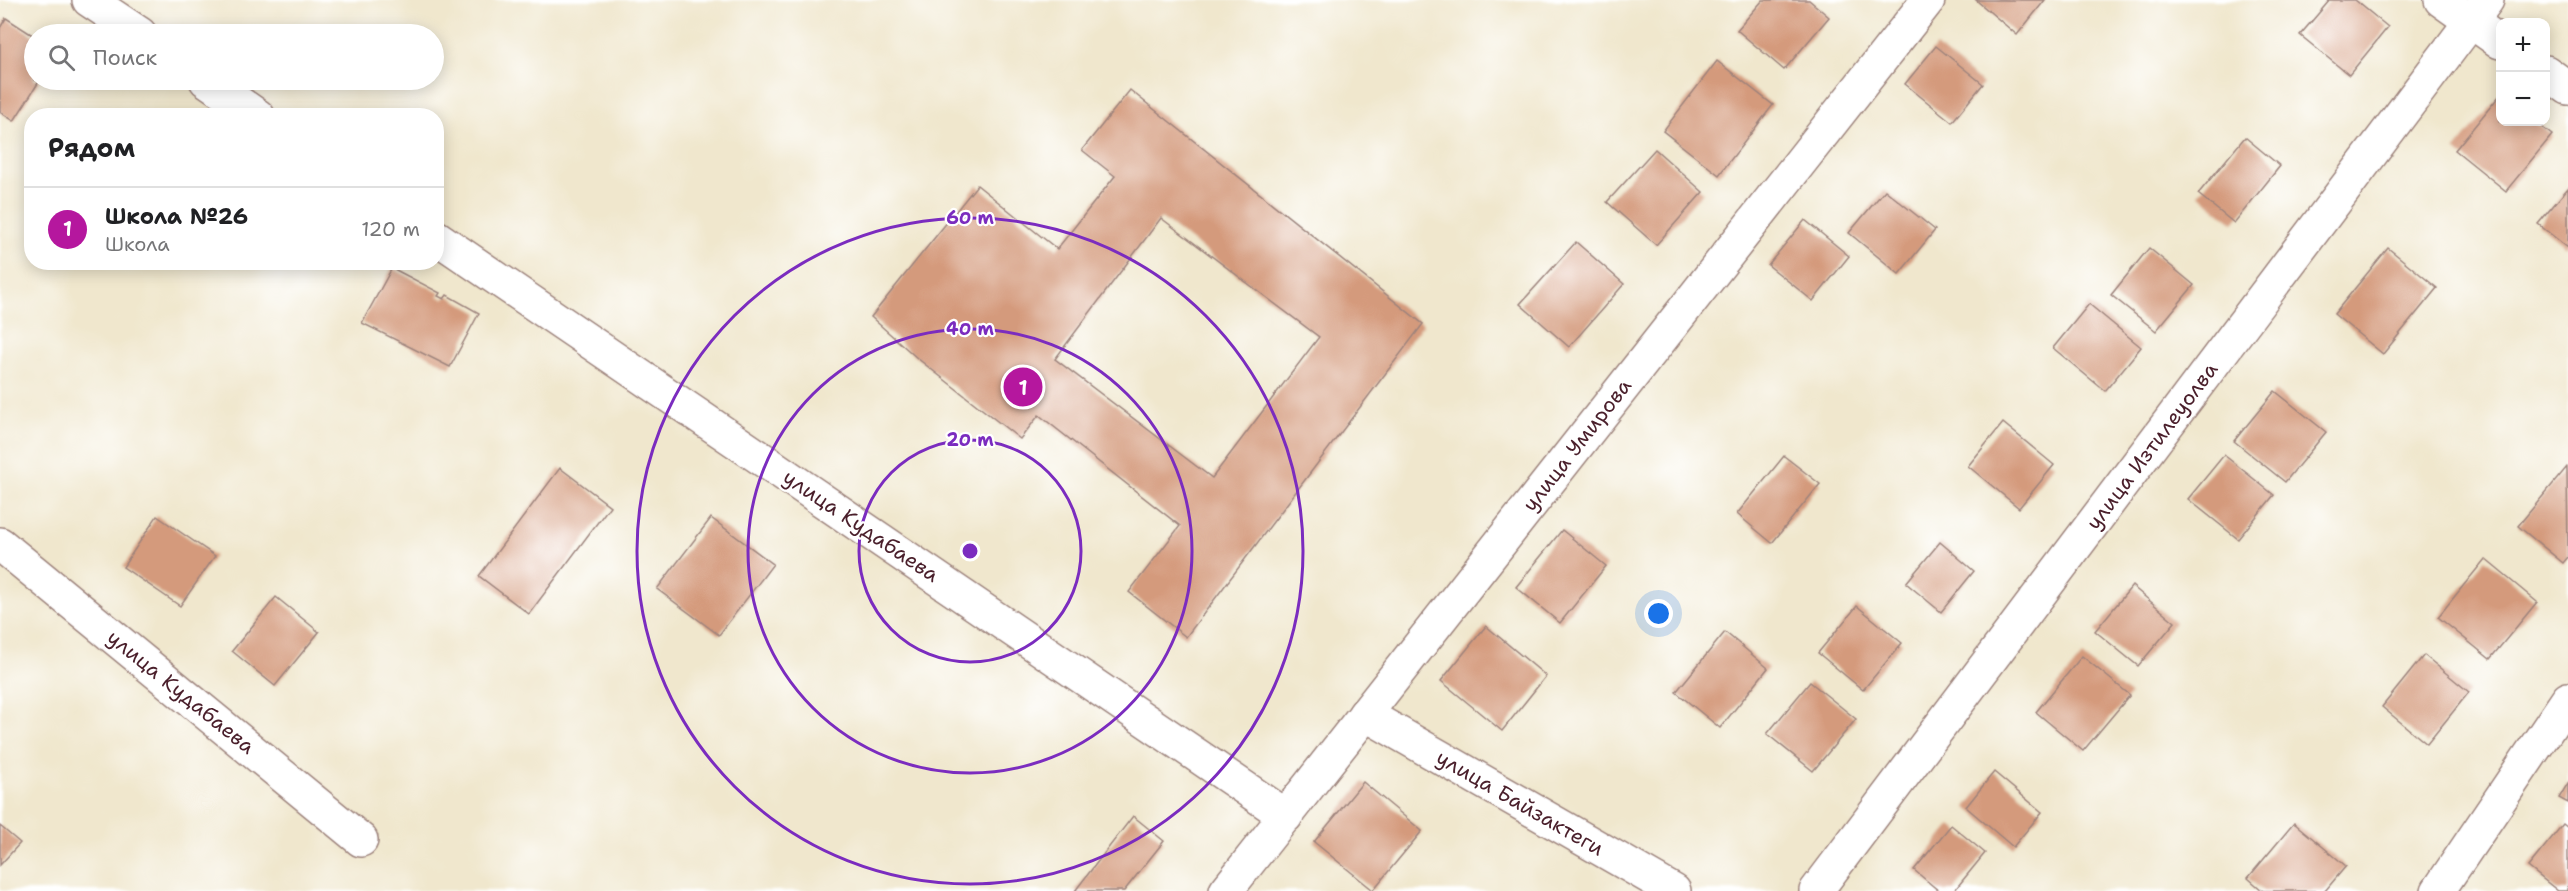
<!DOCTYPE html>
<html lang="ru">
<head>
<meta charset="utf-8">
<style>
  body { margin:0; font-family:"Shantell Sans",sans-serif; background:#f2f2f2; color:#202124 }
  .controls { position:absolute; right:18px; top:18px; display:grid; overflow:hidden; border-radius:12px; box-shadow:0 3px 15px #0003 }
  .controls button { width:54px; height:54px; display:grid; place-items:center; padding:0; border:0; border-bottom:2px solid #e0e0e0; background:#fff; color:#202124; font:30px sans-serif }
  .you { position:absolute; left:1659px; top:614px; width:21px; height:21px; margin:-15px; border:4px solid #fff; border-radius:50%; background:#1a73e8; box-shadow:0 0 0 9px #1a73e833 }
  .badge { display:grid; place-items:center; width:39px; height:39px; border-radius:50%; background:#b5179e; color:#fff; font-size:20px; font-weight:700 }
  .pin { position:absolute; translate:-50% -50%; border:3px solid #fff; box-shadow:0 2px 6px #0006 }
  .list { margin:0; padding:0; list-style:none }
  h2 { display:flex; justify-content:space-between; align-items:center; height:78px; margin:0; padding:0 24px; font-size:26px }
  h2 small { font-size:20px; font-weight:400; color:#757577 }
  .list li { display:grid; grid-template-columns:39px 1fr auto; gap:18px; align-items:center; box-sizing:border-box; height:84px; padding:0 24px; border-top:2px solid #e0e0e0 }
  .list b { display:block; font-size:22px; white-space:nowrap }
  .list p { margin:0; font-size:20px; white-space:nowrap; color:#757577 }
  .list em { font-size:20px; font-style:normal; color:#757577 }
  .icon { flex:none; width:33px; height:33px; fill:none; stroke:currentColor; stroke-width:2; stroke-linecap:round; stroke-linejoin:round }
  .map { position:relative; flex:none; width:2568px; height:891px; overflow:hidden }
  .search { position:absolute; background:#fff; box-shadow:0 3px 15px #0003; left:24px; top:24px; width:420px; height:66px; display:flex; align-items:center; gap:15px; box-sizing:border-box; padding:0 21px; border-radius:33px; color:#757577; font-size:22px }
  .panel { position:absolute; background:#fff; box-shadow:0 3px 15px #0003; left:24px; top:108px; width:420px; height:162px; border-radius:24px }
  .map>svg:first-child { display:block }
</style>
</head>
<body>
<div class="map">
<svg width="2568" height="891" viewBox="0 0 2568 891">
  <rect width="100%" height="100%" fill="#fff"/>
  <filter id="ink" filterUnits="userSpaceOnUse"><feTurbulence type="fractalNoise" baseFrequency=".0167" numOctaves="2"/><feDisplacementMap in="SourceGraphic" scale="12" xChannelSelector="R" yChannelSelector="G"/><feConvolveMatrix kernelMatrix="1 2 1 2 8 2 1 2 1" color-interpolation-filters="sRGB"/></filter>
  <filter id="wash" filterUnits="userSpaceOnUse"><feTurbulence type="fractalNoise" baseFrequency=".008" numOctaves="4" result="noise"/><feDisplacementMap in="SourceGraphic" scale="24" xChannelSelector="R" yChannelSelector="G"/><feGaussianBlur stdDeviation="1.35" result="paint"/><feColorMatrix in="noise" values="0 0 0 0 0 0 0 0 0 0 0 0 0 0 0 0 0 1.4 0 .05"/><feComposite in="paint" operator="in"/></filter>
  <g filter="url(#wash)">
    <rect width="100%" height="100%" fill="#f0e7cd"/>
    <g id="blocks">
      <g fill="#d49a7b" fill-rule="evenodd">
        <polygon points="1763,0 1809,0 1829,17 1784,70 1737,30"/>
        <polygon points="1976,0 2045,0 2017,35"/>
        <polygon points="2330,0 2355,0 2388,27 2349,75 2300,35"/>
        <polygon points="6,18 34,36 34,80 40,80 14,121 0,112 0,28"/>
        <polygon points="1936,46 1983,84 1952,122 1905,84"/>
        <polygon points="1717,61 1773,105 1719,175 1663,131"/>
        <path d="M1130,90L1423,324L1186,637L1129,592L1180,526L1039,415L1020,439L917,358L871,317L977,185L1057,249L1115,176L1082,150ZM1161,218L1319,337L1212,478L1055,359Z"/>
        <polygon points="2500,95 2500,122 2535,122 2552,135 2506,191 2455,150"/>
        <polygon points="2245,137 2280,166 2234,223 2198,194"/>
        <polygon points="1655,149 1703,192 1656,245 1607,202"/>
        <polygon points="2568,188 2568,248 2538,224"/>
        <polygon points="1885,190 1935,230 1899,274 1849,233"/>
        <polygon points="1805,220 1849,256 1813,301 1768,265"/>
        <polygon points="1576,242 1624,284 1569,347 1520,304"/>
        <polygon points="2149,248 2194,285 2156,331 2111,295"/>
        <polygon points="2388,248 2437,288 2383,354 2334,314"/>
        <polygon points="392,268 440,293 438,296 444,299 447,295 479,313 450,367 362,323"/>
        <polygon points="2089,304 2141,347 2105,391 2053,348"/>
        <polygon points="2275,391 2326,432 2285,482 2234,441"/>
        <polygon points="2003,423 2054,465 2019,508 1968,466"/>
        <polygon points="2224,455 2274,495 2238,539 2188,499"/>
        <polygon points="1784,456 1820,484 1772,543 1737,514"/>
        <polygon points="2567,467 2568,557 2563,563 2518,526"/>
        <polygon points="560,468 610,506 529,614 479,576"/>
        <polygon points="157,516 215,556 180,606 123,567"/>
        <polygon points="711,518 773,564 719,635 657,589"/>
        <polygon points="1562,530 1606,566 1560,623 1516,587"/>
        <polygon points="1940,542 1974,571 1941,612 1906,583"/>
        <polygon points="2485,559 2537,602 2490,659 2438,617"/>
        <polygon points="2132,586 2175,622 2138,666 2095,631"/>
        <polygon points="276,597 319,632 275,686 232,651"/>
        <polygon points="1857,606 1902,643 1863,690 1818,653"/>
        <polygon points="1486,626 1546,676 1502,731 1441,681"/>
        <polygon points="1725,632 1768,668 1720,728 1676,692"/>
        <polygon points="2424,655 2469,692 2427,744 2382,707"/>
        <polygon points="2082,656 2130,695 2083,751 2036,712"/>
        <polygon points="1810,682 1856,719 1813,771 1767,734"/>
        <polygon points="1994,772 2042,812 2013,847 1966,807"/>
        <polygon points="1363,782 1422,831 1373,890 1314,842"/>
        <polygon points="2568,783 2568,803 2559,798"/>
        <polygon points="1133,816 1164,841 1124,891 1075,891"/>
        <polygon points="2294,823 2346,866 2325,891 2263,891 2248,878"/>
        <polygon points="2563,824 2568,828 2568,891 2558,891 2528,867"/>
        <polygon points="1951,825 1985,853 1954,891 1939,891 1914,870"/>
        <polygon points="0,826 20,843 0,865"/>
      </g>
    </g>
  </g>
  <g filter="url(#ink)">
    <use href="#blocks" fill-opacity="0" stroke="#9d837c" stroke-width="1.5"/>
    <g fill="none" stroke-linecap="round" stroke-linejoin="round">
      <g stroke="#9d837c" stroke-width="36">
        <g id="street">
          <polyline points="89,0 140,34"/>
          <polyline points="2441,0 2500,42"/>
          <polyline points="2546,72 2568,88"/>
          <polyline points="206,80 258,116"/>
          <polyline points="436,237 1286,816"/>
          <polyline points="0,544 361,840"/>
          <polyline points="1365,714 1674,891"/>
          <polyline points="1226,891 1928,0"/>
          <polyline points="1816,891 2487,0"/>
          <polyline points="2438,891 2568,699"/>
        </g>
      </g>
      <use href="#street" stroke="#fff" stroke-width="33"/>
    </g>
  </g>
  <g fill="none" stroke="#7b2cbf" stroke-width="3">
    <circle cx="970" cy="551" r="111"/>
    <circle cx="970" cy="551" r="222"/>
    <circle cx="970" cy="551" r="333"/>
  </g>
  <g text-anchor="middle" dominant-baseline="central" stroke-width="4.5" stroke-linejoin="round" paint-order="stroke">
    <g font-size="21" fill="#4a1f2b" stroke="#fff">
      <text transform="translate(1577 445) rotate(-52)">улица Умирова</text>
      <text transform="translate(2152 446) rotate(-53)">улица Изтилеуолва</text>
      <text transform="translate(861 526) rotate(34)">улица Кудабаева</text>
      <text transform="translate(181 692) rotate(39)">улица Кудабаева</text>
      <text transform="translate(1520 803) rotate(30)">улица Байзактеги</text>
    </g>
  </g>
  <circle cx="970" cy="551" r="9" fill="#7b2cbf" stroke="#fff" stroke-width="3"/>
  <g font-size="18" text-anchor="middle" font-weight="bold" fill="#7b2cbf" stroke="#fff" stroke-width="4.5" stroke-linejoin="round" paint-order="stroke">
    <text x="970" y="224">60 m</text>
    <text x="970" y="335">40 m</text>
    <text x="970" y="446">20 m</text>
  </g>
</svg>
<div class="controls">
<button>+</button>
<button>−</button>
</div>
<div class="you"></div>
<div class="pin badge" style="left:1023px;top:387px">1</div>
<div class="search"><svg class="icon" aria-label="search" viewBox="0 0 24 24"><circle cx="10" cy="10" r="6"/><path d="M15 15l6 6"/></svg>Поиск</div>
<section class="panel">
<h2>Рядом<small></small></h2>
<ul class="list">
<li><span class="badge">1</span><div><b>Школа №26</b><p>Школа</p></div><em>120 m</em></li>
</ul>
</section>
</div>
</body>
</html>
